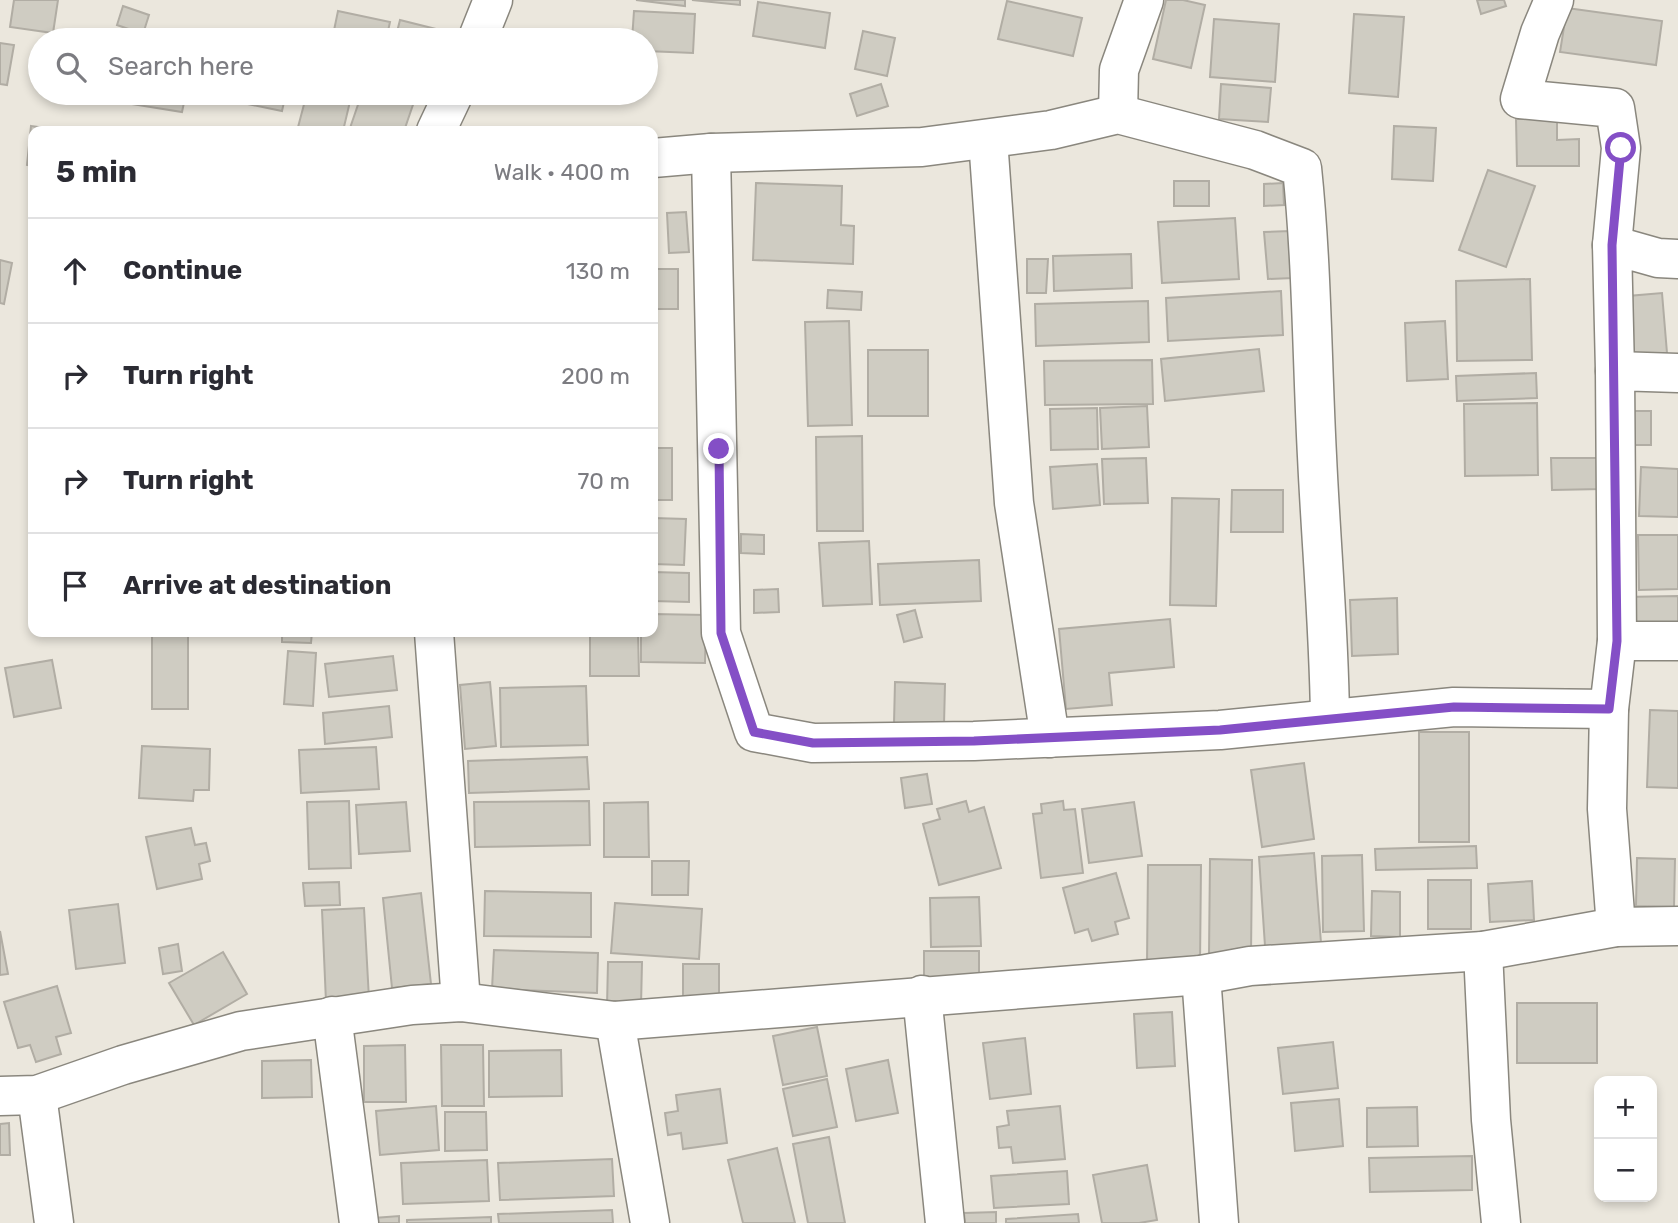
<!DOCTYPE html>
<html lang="en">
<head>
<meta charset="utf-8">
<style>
  body { margin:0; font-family:Rubik,sans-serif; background:#f7f7f7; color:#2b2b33 }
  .controls { position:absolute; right:21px; bottom:21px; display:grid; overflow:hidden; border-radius:14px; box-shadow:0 4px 10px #0003 }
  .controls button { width:63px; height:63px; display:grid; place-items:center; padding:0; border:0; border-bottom:2px solid #e1e1e2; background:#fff; color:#2b2b33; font:35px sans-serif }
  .stop { position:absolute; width:21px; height:21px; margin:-16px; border:5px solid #844fc6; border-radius:50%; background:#fff }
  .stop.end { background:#844fc6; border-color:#fff; box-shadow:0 2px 7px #0008 }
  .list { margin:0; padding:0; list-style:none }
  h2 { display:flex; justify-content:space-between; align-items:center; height:91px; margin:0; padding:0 28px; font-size:30px }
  h2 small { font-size:23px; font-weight:400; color:#7c7c81 }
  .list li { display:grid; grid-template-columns:46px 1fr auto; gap:21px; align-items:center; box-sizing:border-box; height:105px; padding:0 28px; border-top:2px solid #e1e1e2 }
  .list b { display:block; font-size:26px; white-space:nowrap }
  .list em { font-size:23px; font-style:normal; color:#7c7c81 }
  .icon { flex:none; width:38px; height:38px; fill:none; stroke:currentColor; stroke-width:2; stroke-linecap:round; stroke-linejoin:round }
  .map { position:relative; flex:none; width:1678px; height:1223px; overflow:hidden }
  .search { position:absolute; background:#fff; box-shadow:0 4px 10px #0003; left:28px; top:28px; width:630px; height:77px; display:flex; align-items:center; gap:18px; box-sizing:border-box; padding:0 24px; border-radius:38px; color:#7c7c81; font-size:26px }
  .panel { position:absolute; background:#fff; box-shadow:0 4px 10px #0003; left:28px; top:126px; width:630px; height:511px; border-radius:14px }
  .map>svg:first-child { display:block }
</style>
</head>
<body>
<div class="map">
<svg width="1678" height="1223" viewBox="0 0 1678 1223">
  <rect width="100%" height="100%" fill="#ebe7dd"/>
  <g fill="#cfccc2" stroke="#b1ada4" stroke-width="2">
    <polygon points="14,0 58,0 53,33 10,27"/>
    <polygon points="636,0 685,0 685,6"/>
    <polygon points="692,0 740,0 740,5"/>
    <polygon points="1166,0 1183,0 1205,5 1191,68 1153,59"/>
    <polygon points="1477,0 1504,0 1506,6 1481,14"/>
    <polygon points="1007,1 1082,18 1073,56 998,39"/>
    <polygon points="758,2 830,13 825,48 753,36"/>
    <polygon points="123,6 149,15 143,34 117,25"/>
    <polygon points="1567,8 1662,21 1656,65 1560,52"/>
    <polygon points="338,11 390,22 386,40 332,40"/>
    <polygon points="634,11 695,14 693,53 646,51 646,40 632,40"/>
    <polygon points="1354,14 1404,17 1398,97 1349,93"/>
    <polygon points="1214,19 1279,24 1275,82 1210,77"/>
    <polygon points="400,20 452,33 450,40 395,40"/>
    <polygon points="863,31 895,38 887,76 855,69"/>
    <polygon points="0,43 14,45 7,85 0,84"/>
    <polygon points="881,84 888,106 857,116 850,94"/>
    <polygon points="1221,84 1271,88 1268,122 1219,119"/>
    <polygon points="120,93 186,93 182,112 119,102"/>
    <polygon points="219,93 286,93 282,111 218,98"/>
    <polygon points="307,93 352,93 343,131 297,131"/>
    <polygon points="362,93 417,93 404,131 349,131"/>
    <polygon points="1557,118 1557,140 1579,139 1579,166 1517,166 1516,119"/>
    <polygon points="31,126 53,129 53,131 33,131 33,166 27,165"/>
    <polygon points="1394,126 1436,128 1433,181 1392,179"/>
    <polygon points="1488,170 1535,186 1506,267 1459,250"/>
    <rect x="1174" y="181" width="35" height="25"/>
    <polygon points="756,183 842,186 841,225 854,226 853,264 753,260"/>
    <polygon points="1283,183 1284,205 1264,206 1264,184"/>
    <polygon points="686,212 689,252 669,253 667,213"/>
    <polygon points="1235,218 1239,279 1162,283 1158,222"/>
    <rect x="653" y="225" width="4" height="22"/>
    <polygon points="1290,231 1293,278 1268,279 1264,232"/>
    <polygon points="1131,254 1132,288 1054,291 1053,256"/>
    <polygon points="1027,259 1048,259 1046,293 1027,293"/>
    <polygon points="0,260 12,263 4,304 0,303"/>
    <rect x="653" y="269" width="25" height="40"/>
    <polygon points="1530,279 1532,360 1457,361 1456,281"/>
    <polygon points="828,290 862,292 861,310 827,308"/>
    <polygon points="1281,291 1283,335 1168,341 1166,298"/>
    <polygon points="1662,293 1667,353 1633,356 1628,296"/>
    <polygon points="1148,301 1149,342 1036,346 1035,304"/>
    <polygon points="849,321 852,425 808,426 805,322"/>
    <polygon points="1445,321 1448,379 1407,381 1405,323"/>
    <polygon points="1259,349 1264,391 1165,401 1161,359"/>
    <rect x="868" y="350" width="60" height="66"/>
    <polygon points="1152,360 1153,404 1045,405 1044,361"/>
    <polygon points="1536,373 1537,398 1457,401 1456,376"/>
    <polygon points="1537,403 1538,475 1465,476 1464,404"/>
    <polygon points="1147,406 1149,447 1102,449 1100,408"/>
    <polygon points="1097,408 1098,449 1051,450 1050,409"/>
    <rect x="1623" y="411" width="28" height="34"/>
    <polygon points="862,436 863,531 817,531 816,437"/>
    <rect x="653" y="448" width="19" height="52"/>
    <polygon points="1146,458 1148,503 1104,504 1102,459"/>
    <polygon points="1551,458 1602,458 1602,489 1552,490"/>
    <polygon points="1097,464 1100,505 1053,509 1050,467"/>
    <polygon points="1641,467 1678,469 1678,517 1639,516"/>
    <polygon points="1232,490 1283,490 1283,532 1231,532"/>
    <polygon points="1172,498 1219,499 1216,606 1170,605"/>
    <polygon points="653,518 686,519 684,565 653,564"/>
    <polygon points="741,534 764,535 764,554 741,553"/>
    <polygon points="1638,535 1678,535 1678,589 1639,590"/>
    <polygon points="869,541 872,604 823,606 819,543"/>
    <polygon points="979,560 981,601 880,605 878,564"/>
    <polygon points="653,572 689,573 689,602 653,601"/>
    <polygon points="778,589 779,612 754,613 754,590"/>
    <polygon points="1678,596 1678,633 1625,634 1624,597"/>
    <polygon points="1397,598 1398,654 1352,656 1350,600"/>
    <polygon points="915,610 922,637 904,642 897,615"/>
    <polygon points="653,614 706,615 705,663 641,662 641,632 653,632"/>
    <polygon points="1170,619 1174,667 1109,673 1112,705 1066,709 1059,629"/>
    <rect x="152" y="632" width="36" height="77"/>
    <polygon points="282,632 312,632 311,643 282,642"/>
    <polygon points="590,632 638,632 639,676 590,676"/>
    <polygon points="288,651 316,653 313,706 284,704"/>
    <polygon points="393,656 397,690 329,697 325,664"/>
    <polygon points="52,660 61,708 14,717 5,668"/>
    <polygon points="490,682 496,746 465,749 460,685"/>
    <polygon points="895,682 945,684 944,725 894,724"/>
    <polygon points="586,686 588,745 501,747 500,688"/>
    <polygon points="389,706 392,737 325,744 323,713"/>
    <polygon points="1650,710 1678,711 1678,788 1647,787"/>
    <rect x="1419" y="732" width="50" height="110"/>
    <polygon points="142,746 210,749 209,790 194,790 193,801 139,798"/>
    <polygon points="376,747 379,789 301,793 299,750"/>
    <polygon points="587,757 589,789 469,793 468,761"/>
    <polygon points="1304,763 1314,839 1262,847 1251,770"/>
    <polygon points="927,774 932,804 905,808 901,778"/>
    <polygon points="349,801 351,868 309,869 307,802"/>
    <polygon points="589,801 590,845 475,847 474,802"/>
    <polygon points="966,801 969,812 984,807 1001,868 939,885 923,824 940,819 937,809"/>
    <polygon points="1063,801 1064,810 1075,809 1083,873 1041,878 1033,814 1042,813 1041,804"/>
    <polygon points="406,802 410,851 359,854 356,805"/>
    <polygon points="648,802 649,857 604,857 604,803"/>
    <polygon points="1134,802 1142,856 1089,863 1082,809"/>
    <polygon points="191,828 195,845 206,843 210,861 199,864 202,879 157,889 146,837"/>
    <polygon points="1476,846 1477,868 1376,870 1375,849"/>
    <polygon points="1314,853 1321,943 1265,946 1259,857"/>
    <polygon points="1362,855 1364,931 1323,932 1322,856"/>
    <polygon points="1637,858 1675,859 1674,907 1636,906"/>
    <polygon points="1210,859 1252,860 1251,955 1209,955"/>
    <polygon points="652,861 689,861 688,895 652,895"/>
    <polygon points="1148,865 1201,865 1200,965 1147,964"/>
    <polygon points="1116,873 1129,918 1115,922 1118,934 1092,941 1088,929 1075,933 1063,888"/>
    <rect x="1428" y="880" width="43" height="49"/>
    <polygon points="1532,881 1534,920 1490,922 1488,884"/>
    <polygon points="339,882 340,905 305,906 303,883"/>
    <polygon points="485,891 591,893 591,937 484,936"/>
    <polygon points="1372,891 1400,892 1400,937 1371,936"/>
    <polygon points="421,893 431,984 392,988 383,898"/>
    <polygon points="979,897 981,946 931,947 930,898"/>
    <polygon points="615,903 702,909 699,959 611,953"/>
    <polygon points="118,904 125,963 76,969 69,910"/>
    <polygon points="364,908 369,999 326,1002 322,910"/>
    <polygon points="0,931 8,974 0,975"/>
    <polygon points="178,944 182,971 163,974 159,948"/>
    <polygon points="494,950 598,953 597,993 492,989"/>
    <rect x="924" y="951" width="55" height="26"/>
    <polygon points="223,952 247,994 194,1025 169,983"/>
    <polygon points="608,962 642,962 641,1006 607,1006"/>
    <rect x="683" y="964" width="36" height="39"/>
    <polygon points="57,986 71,1033 56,1037 61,1054 36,1062 30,1045 18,1048 4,1002"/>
    <rect x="1517" y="1003" width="80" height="60"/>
    <polygon points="1172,1012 1175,1066 1137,1068 1134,1014"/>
    <polygon points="817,1027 827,1076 783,1085 773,1036"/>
    <polygon points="1025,1038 1031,1094 990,1099 983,1043"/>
    <polygon points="1333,1042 1338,1088 1283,1094 1278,1048"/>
    <polygon points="405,1045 406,1102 364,1102 364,1046"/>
    <polygon points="441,1045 483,1045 484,1106 442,1106"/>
    <polygon points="561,1050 562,1096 489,1097 489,1051"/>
    <polygon points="311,1060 312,1097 262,1098 262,1061"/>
    <polygon points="888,1060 898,1113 856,1121 846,1069"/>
    <polygon points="827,1079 837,1127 793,1136 783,1089"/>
    <polygon points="720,1089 727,1143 683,1149 681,1133 668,1135 665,1113 678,1111 676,1095"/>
    <polygon points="1339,1099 1343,1146 1295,1151 1291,1103"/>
    <polygon points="436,1106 439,1150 380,1155 376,1111"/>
    <polygon points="1060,1106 1065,1159 1013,1163 1011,1147 999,1148 997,1127 1009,1125 1007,1111"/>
    <polygon points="1417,1107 1418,1146 1367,1147 1367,1108"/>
    <polygon points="445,1112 486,1112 487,1150 445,1151"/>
    <polygon points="9,1123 10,1155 0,1155 0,1124"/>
    <polygon points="829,1137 845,1223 808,1223 793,1144"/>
    <polygon points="777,1148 795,1223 743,1223 728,1160"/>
    <polygon points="1472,1156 1472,1190 1370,1192 1369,1158"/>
    <polygon points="612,1159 614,1196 500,1200 498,1163"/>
    <polygon points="487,1160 489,1201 403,1204 401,1163"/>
    <polygon points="1147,1165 1157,1220 1139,1223 1102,1223 1093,1175"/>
    <polygon points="1067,1171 1069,1204 994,1208 991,1176"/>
    <polygon points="612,1210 613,1223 499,1223 498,1214"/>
    <polygon points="996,1212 996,1223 965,1223 964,1213"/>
    <polygon points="1078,1214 1079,1223 1006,1223 1006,1219"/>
    <polygon points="399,1216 399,1223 374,1223 374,1218"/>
    <polygon points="491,1217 491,1223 407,1223 407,1220"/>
  </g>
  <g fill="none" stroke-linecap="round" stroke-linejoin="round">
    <g stroke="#8a877e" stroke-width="41">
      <g id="minor">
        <polyline points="1554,0 1540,33 1520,99 1615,108 1621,148 1612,245"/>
        <polyline points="477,40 493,0"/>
        <polyline points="1118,114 1119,70 1144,0"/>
        <polyline points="436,131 454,93"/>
        <polyline points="988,139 1014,503 1050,738"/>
        <polyline points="711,153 721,633 754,732 813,743 974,741 1220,730 1454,707 1609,709"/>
        <path d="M653,158L711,153L922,147L1051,130L1118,114L1255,150L1302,168C1312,264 1312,360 1317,456C1321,543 1329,630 1330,718"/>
        <polyline points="1615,371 1612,245 1658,258 1678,259"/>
        <polyline points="434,632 461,1002"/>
        <polyline points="1617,641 1678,641"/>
        <polyline points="1616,927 1607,809 1609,709 1617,641 1615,371 1678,373"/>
        <polyline points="1483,951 1491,1120 1501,1223"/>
        <polyline points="1201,975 1219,1223"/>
        <polyline points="922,995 945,1223"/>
        <polyline points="332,1016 359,1223"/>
        <polyline points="615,1021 650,1223"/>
        <polyline points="37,1095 54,1223"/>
        <polyline points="0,1096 37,1095 123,1065 241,1031 412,1005 461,1002 615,1021 1201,975 1250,966 1483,951 1616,927 1678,926"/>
      </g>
    </g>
    <use href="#minor" stroke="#fff" stroke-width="38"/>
  </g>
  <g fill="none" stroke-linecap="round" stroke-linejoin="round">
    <polyline stroke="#844fc6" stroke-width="9" points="719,449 721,633 754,732 813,743 974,741 1220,730 1454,707 1609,709 1617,641 1612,245 1621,148"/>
  </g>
</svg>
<div class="controls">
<button>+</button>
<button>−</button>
</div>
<div class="stop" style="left:1621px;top:148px"></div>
<div class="stop end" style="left:719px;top:449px"></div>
<div class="search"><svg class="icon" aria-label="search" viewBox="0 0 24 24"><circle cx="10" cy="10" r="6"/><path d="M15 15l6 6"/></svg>Search here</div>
<section class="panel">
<h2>5 min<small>Walk · 400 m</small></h2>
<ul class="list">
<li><svg class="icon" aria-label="ahead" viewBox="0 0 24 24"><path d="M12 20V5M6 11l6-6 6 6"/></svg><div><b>Continue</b></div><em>130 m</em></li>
<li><svg class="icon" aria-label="right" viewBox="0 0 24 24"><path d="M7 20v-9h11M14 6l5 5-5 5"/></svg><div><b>Turn right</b></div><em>200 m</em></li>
<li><svg class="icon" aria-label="right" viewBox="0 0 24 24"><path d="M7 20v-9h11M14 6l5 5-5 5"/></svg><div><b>Turn right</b></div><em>70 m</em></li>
<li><svg class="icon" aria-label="arrive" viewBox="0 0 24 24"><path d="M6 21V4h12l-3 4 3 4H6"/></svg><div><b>Arrive at destination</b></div></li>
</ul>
</section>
</div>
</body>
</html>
